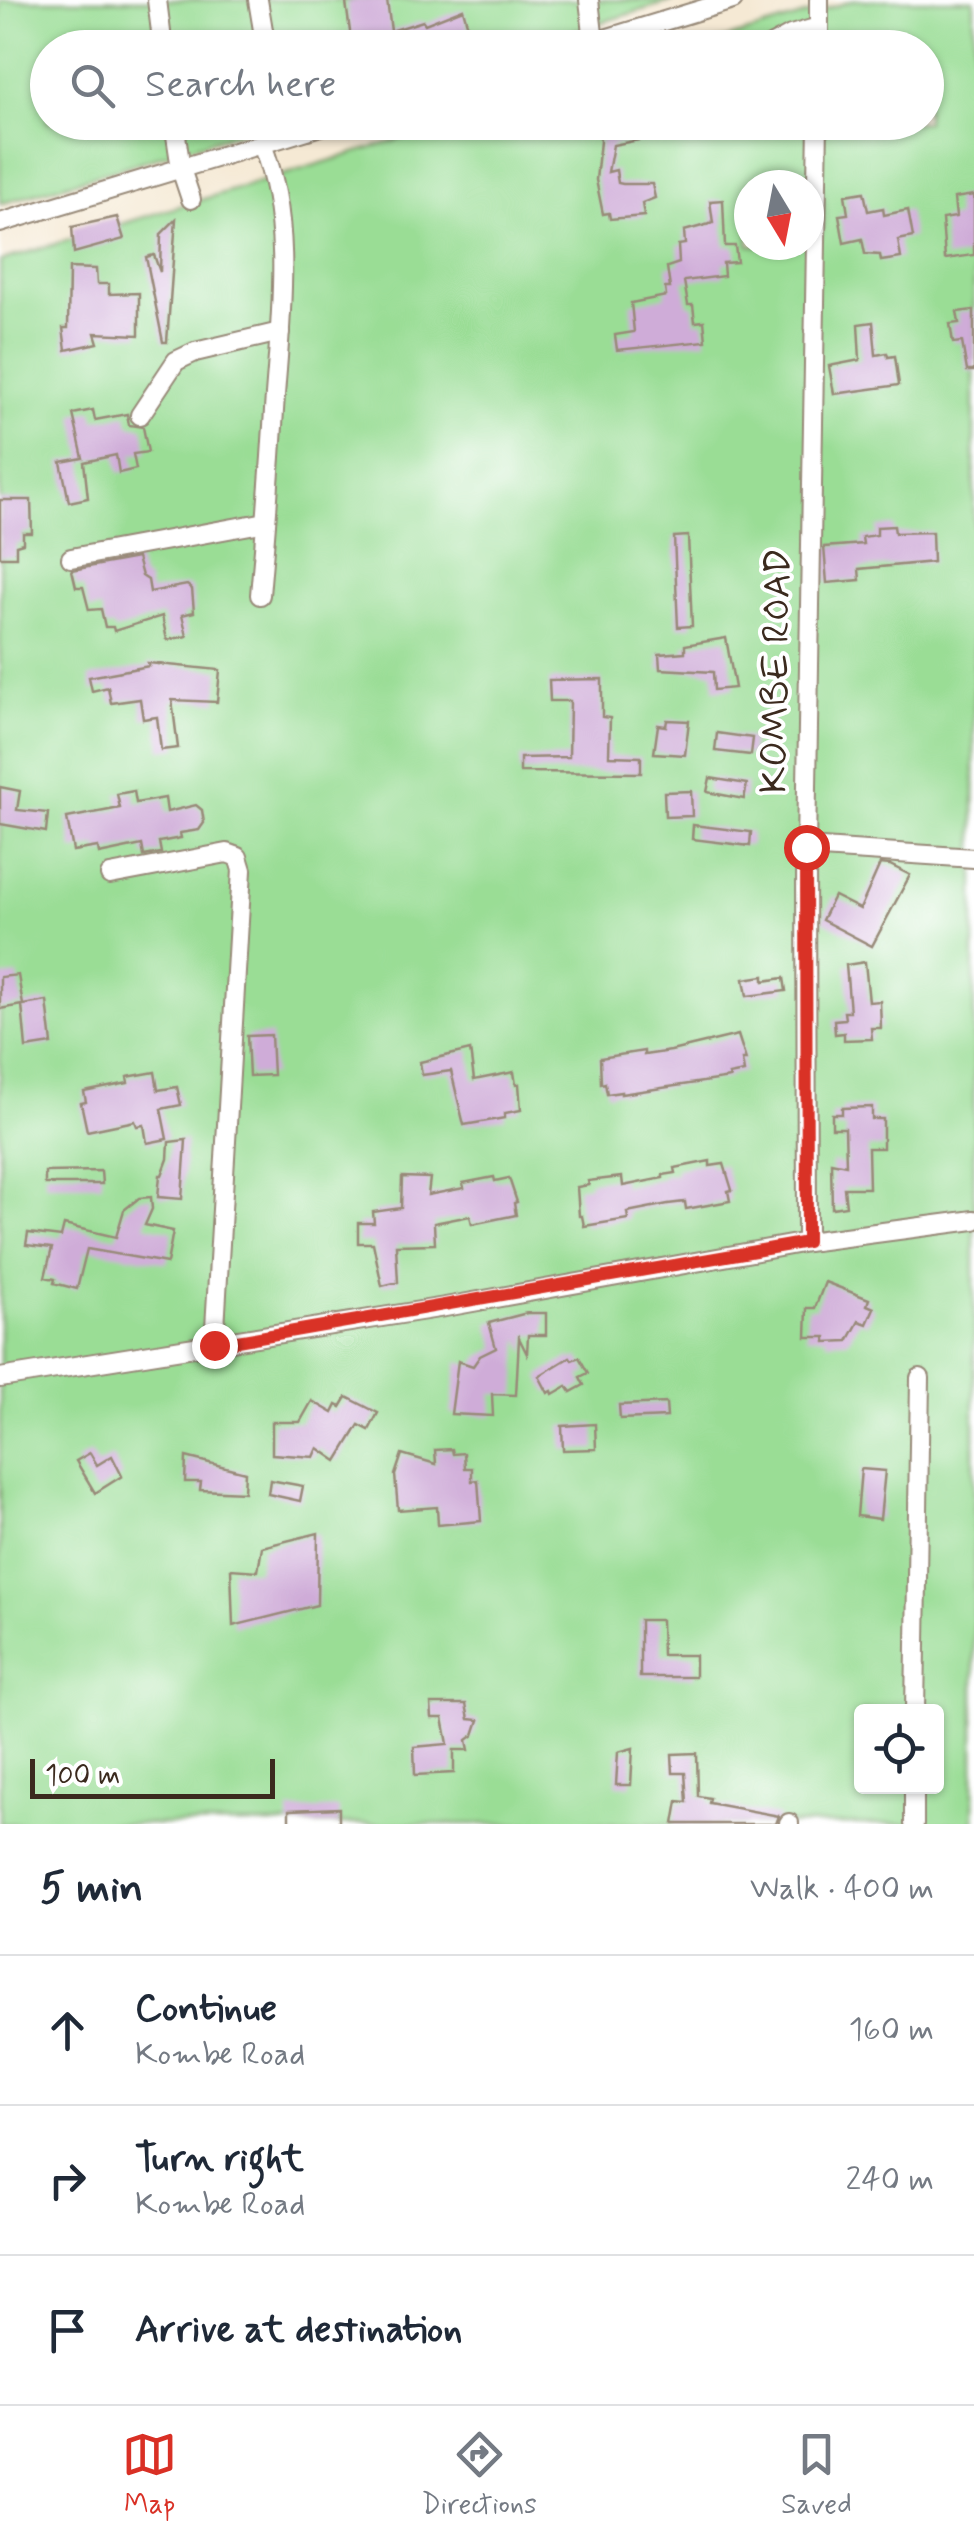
<!DOCTYPE html>
<html lang="en">
<head>
<meta charset="utf-8">
<style>
  body { margin:0; font-family:Mynerve,sans-serif; background:#f2f2f3; color:#1f2937 }
  .controls { position:absolute; right:30px; bottom:30px; display:grid; overflow:hidden; border-radius:10px; box-shadow:0 2px 8px #0004 }
  .controls button { width:90px; height:90px; display:grid; place-items:center; padding:0; border:0; border-bottom:2px solid #e0e1e3; background:#fff; color:#1f2937; font:50px sans-serif }
  .compass { position:absolute; left:734px; top:170px; width:90px; height:90px; border-radius:50%; background:#fff; box-shadow:0 2px 8px #0004; rotate:170deg }
  .scale { position:absolute; left:30px; bottom:25px; width:245px; box-sizing:border-box; padding-left:10px; border:5px solid #3b2a1e; border-top:0; font-size:28px; line-height:35px; white-space:nowrap; color:#3b2a1e; -webkit-text-stroke:8px #fff; paint-order:stroke }
  .stop { position:absolute; width:30px; height:30px; margin:-22px; border:8px solid #d93025; border-radius:50%; background:#fff }
  .stop.end { background:#d93025; border-color:#fff; box-shadow:0 2px 10px #0008 }
  .list { margin:0; padding:0; list-style:none }
  h2 { display:flex; justify-content:space-between; align-items:center; height:130px; margin:0; padding:0 40px; font-size:42px }
  h2 small { font-size:32px; font-weight:400; color:#747a83 }
  .list li { display:grid; grid-template-columns:65px 1fr auto; gap:30px; align-items:center; box-sizing:border-box; height:150px; padding:0 40px; border-top:2px solid #e0e1e3 }
  .list b { display:block; font-size:38px; white-space:nowrap }
  .list p { margin:0; font-size:32px; white-space:nowrap; color:#747a83 }
  .list em { font-size:32px; font-style:normal; color:#747a83 }
  .icon { flex:none; width:55px; height:55px; fill:none; stroke:currentColor; stroke-width:2; stroke-linecap:round; stroke-linejoin:round }
  .map { position:relative; flex:none; width:974px; height:1824px; overflow:hidden }
  .search { position:absolute; background:#fff; box-shadow:0 2px 8px #0004; left:30px; right:30px; top:30px; height:110px; display:flex; align-items:center; gap:25px; box-sizing:border-box; padding:0 35px; border-radius:55px; color:#747a83; font-size:38px }
  .sheet { height:580px; background:#fff }
  nav { display:flex; justify-content:space-around; align-items:center; box-sizing:border-box; height:140px; border-top:2px solid #e0e1e3; background:#fff; font-size:28px; color:#747a83 }
  nav a { display:grid; justify-items:center; gap:5px }
  nav .on { color:#d93025 }
  .map>svg:first-child { display:block }
</style>
</head>
<body>
<div class="map">
<svg width="974" height="1824" viewBox="0 0 974 1824">
  <rect width="100%" height="100%" fill="#fff"/>
  <filter id="ink" filterUnits="userSpaceOnUse"><feTurbulence type="fractalNoise" baseFrequency=".01" numOctaves="2"/><feDisplacementMap in="SourceGraphic" scale="20" xChannelSelector="R" yChannelSelector="G"/><feConvolveMatrix kernelMatrix="1 2 1 2 8 2 1 2 1" color-interpolation-filters="sRGB"/></filter>
  <filter id="wash" filterUnits="userSpaceOnUse"><feTurbulence type="fractalNoise" baseFrequency=".0048" numOctaves="4" result="noise"/><feDisplacementMap in="SourceGraphic" scale="40" xChannelSelector="R" yChannelSelector="G"/><feGaussianBlur stdDeviation="2.25" result="paint"/><feColorMatrix in="noise" values="0 0 0 0 0 0 0 0 0 0 0 0 0 0 0 0 0 1.4 0 .05"/><feComposite in="paint" operator="in"/></filter>
  <g filter="url(#wash)">
    <rect width="100%" height="100%" fill="#f5e9d4"/>
    <g fill="#9add95" stroke="#6a845a" stroke-width="2.5" fill-rule="evenodd">
      <polygon points="0,0 676,0 519,47 48,48 48,122 271,123 0,204"/>
      <path d="M855,0H974V1824H0V261L453,123L926,122V48L699,47ZM749,185H809V245H749ZM862,1712H936V1786H862Z"/>
    </g>
    <g id="blocks">
      <g fill="#cfacd8">
        <polygon points="356,0 387,0 391,31 423,21 425,24 463,9 470,34 437,48 417,48 414,37 352,46 346,3"/>
        <polygon points="596,122 650,122 654,137 613,145 608,172 616,170 618,183 623,184 652,184 655,198 642,203 644,216 610,219 609,213 603,214 596,180 600,141"/>
        <polygon points="864,192 868,211 883,208 884,215 908,210 913,237 898,240 901,258 881,261 880,255 865,254 862,239 844,243 839,215 848,214 845,195"/>
        <polygon points="974,195 974,255 945,259 942,219 956,217 954,198"/>
        <polygon points="723,200 725,246 735,246 737,262 723,263 724,276 684,281 688,305 693,305 695,322 704,321 706,341 617,350 615,335 634,332 631,303 666,296 665,288 670,288 667,267 679,263 678,245 685,244 684,231 713,223 710,201"/>
        <polygon points="117,217 124,239 74,253 72,227"/>
        <polygon points="176,219 167,342 163,342 146,257 154,255 160,272 161,234"/>
        <polygon points="69,268 96,269 97,284 109,284 109,294 139,293 139,335 95,333 98,343 66,350 63,328 68,328"/>
        <polygon points="974,310 974,371 967,371 962,342 953,343 950,324 959,323 957,312"/>
        <polygon points="873,322 876,355 887,353 888,357 895,356 899,385 834,394 829,366 860,360 858,324"/>
        <polygon points="93,410 95,420 127,414 129,425 143,427 148,452 133,454 136,469 119,473 116,455 84,462 88,498 69,502 61,462 83,458 73,414"/>
        <polygon points="0,500 31,500 32,533 23,533 23,543 16,545 16,557 0,557"/>
        <polygon points="894,526 895,533 932,532 933,562 859,569 860,580 827,583 824,547 863,544 862,537 877,535 877,527"/>
        <polygon points="688,536 692,626 678,627 674,537"/>
        <polygon points="137,558 142,576 148,580 150,592 187,585 192,589 194,612 182,615 187,636 167,640 162,616 114,631 113,627 105,627 101,609 89,610 83,587 76,587 72,570"/>
        <polygon points="726,638 735,688 714,690 713,672 660,669 659,654 685,652 685,645"/>
        <polygon points="148,663 220,670 217,702 172,700 178,748 161,750 157,717 143,719 140,699 111,703 108,687 92,691 89,677 149,666"/>
        <polygon points="602,679 602,717 610,718 609,756 641,757 641,773 520,772 520,758 569,757 570,701 550,701 549,680"/>
        <polygon points="667,720 689,721 685,755 654,753 658,725 666,726"/>
        <polygon points="717,733 753,738 751,755 715,751"/>
        <polygon points="710,778 747,784 744,799 707,792"/>
        <polygon points="0,787 20,791 17,810 48,813 46,832 0,824"/>
        <polygon points="134,791 136,803 165,798 167,812 196,805 202,810 204,823 199,830 180,833 181,838 159,842 161,853 144,856 142,845 99,854 98,847 73,851 67,818 120,808 117,794"/>
        <polygon points="691,791 692,816 665,817 664,792"/>
        <polygon points="693,825 751,832 750,846 692,839"/>
        <polygon points="880,864 890,865 910,875 872,946 822,920 834,896 860,909"/>
        <polygon points="865,962 869,1002 880,1001 881,1028 871,1028 872,1039 844,1040 844,1033 835,1034 834,1020 845,1019 844,1012 850,1012 846,965"/>
        <polygon points="18,975 23,1005 47,1001 52,1044 26,1048 22,1005 0,1009 0,977"/>
        <polygon points="764,976 764,981 784,978 786,991 747,996 744,979"/>
        <polygon points="271,1035 273,1075 249,1076 247,1036"/>
        <polygon points="738,1035 746,1060 742,1060 744,1072 729,1075 730,1078 621,1094 621,1092 607,1094 605,1083 601,1084 600,1058 644,1051 644,1055 671,1051"/>
        <polygon points="470,1050 474,1080 514,1072 516,1085 519,1084 521,1110 505,1113 505,1118 464,1125 451,1071 422,1075 420,1062"/>
        <polygon points="155,1072 158,1090 177,1087 181,1105 161,1109 167,1139 147,1143 144,1125 137,1126 135,1121 87,1131 81,1103 86,1102 84,1092 128,1083 127,1077"/>
        <polygon points="872,1107 872,1119 883,1119 883,1148 868,1148 869,1188 844,1188 846,1206 832,1208 831,1162 846,1165 845,1128 832,1128 832,1114 842,1114 842,1108"/>
        <polygon points="186,1140 182,1199 158,1197 160,1175 162,1175 168,1159 169,1142"/>
        <polygon points="710,1161 710,1166 724,1164 732,1190 728,1191 730,1201 686,1209 685,1202 668,1204 627,1212 628,1219 584,1226 582,1216 579,1216 577,1187 589,1185 588,1181 622,1177 623,1186 663,1178 663,1175 676,1173 675,1168"/>
        <polygon points="101,1171 102,1184 45,1184 45,1172"/>
        <polygon points="402,1177 430,1178 428,1195 464,1188 463,1183 494,1177 495,1181 509,1178 517,1202 514,1203 516,1215 472,1224 470,1216 434,1223 435,1244 396,1245 398,1282 382,1286 373,1243 358,1243 358,1223 374,1223 373,1212 401,1208"/>
        <polygon points="151,1197 152,1209 145,1225 173,1231 167,1263 87,1249 77,1289 54,1283 55,1279 45,1277 52,1248 26,1245 28,1233 61,1237 64,1225 116,1237 124,1210 139,1198"/>
        <polygon points="825,1282 869,1299 867,1305 874,1308 867,1324 859,1321 848,1341 826,1342 826,1337 806,1337 807,1308 815,1308"/>
        <polygon points="527,1313 546,1313 546,1335 528,1335 527,1354 519,1338 516,1395 492,1394 493,1416 451,1414 458,1361 473,1366 480,1356 496,1348 489,1323"/>
        <polygon points="570,1357 572,1360 579,1357 588,1373 580,1377 584,1385 571,1392 567,1386 553,1394 552,1391 548,1393 539,1376"/>
        <polygon points="347,1397 378,1413 369,1430 359,1425 337,1461 318,1448 314,1457 272,1454 272,1422 300,1422 312,1401 333,1413 337,1405 341,1407"/>
        <polygon points="666,1403 667,1417 620,1419 619,1405"/>
        <polygon points="595,1424 596,1449 563,1450 562,1426"/>
        <polygon points="452,1449 453,1454 464,1453 465,1468 472,1468 472,1481 478,1480 481,1521 438,1525 437,1507 398,1510 395,1475 402,1454 436,1464 435,1450"/>
        <polygon points="90,1453 97,1465 112,1456 122,1476 95,1493 76,1461"/>
        <polygon points="186,1457 245,1472 244,1492 200,1490 201,1482 185,1482"/>
        <polygon points="861,1469 885,1471 880,1519 857,1516"/>
        <polygon points="270,1480 303,1486 300,1501 268,1494"/>
        <polygon points="318,1533 317,1605 233,1626 231,1569 258,1571 262,1547"/>
        <polygon points="640,1620 661,1620 662,1655 695,1655 695,1677 640,1677"/>
        <polygon points="431,1704 466,1704 469,1719 479,1720 474,1735 467,1740 469,1750 454,1750 454,1773 415,1775 414,1747 448,1744 443,1718 432,1718"/>
        <polygon points="633,1748 631,1785 616,1785 618,1752"/>
        <polygon points="697,1753 698,1796 710,1798 709,1803 779,1816 776,1824 674,1824 678,1801 687,1802 685,1773 673,1773 672,1754"/>
        <polygon points="339,1808 339,1824 289,1824 289,1810"/>
      </g>
    </g>
  </g>
  <g filter="url(#ink)">
    <use href="#blocks" fill-opacity="0" stroke="#988a79" stroke-width="2.5"/>
    <g fill="none" stroke-linecap="round" stroke-linejoin="round">
      <g stroke="#988a79" stroke-width="22">
        <g id="minor">
          <polyline points="157,0 163,48"/>
          <polyline points="258,0 266,48"/>
          <polyline points="589,0 594,42"/>
          <polyline points="575,48 733,0"/>
          <polyline points="767,48 791,35 819,27"/>
          <polyline points="819,48 819,0"/>
          <polyline points="174,122 181,169 191,199"/>
          <polyline points="0,223 334,122"/>
          <polyline points="140,415 176,361 195,352 280,332"/>
          <polyline points="71,558 266,522"/>
          <path d="M260,595C266,528 271,462 275,395C281,315 293,220 262,145"/>
          <polyline points="806,847 974,858"/>
          <polyline points="110,875 227,853 238,857 242,870 214,1345"/>
          <polyline points="807,1242 974,1220"/>
          <polyline points="0,1378 445,1307 807,1242 806,847 818,122"/>
          <polyline points="915,1712 920,1378"/>
          <polyline points="789,1824 789,1823"/>
          <polyline points="914,1824 914,1786"/>
        </g>
      </g>
      <use href="#minor" stroke="#fff" stroke-width="18"/>
    </g>
  </g>
  <g fill="none" stroke-linecap="round" stroke-linejoin="round" filter="url(#ink)">
    <polyline stroke="#d93025" stroke-width="12" points="214,1345 807,1242 806,847"/>
  </g>
  <g text-anchor="middle" dominant-baseline="central" stroke-width="8" stroke-linejoin="round" paint-order="stroke">
    <g font-size="38" fill="#3b2a1e" stroke="#fff">
      <text transform="translate(777 671) rotate(-89)">KOMBE ROAD</text>
    </g>
  </g>
</svg>
<div class="controls">
<button><svg class="icon" aria-label="locate" viewBox="0 0 24 24"><circle cx="12" cy="12" r="6"/><path d="M12 2v4M12 18v4M2 12h4M18 12h4"/></svg></button>
</div>
<svg class="compass" viewBox="-18 -18 36 36"><path d="M0-13l5 13h-10z" fill="#e53935"/><path d="M0 13l5-13h-10z" fill="#747a83"/></svg>
<div class="scale">100 m</div>
<div class="stop" style="left:806px;top:847px"></div>
<div class="stop end" style="left:214px;top:1345px"></div>
<div class="search"><svg class="icon" aria-label="search" viewBox="0 0 24 24"><circle cx="10" cy="10" r="6"/><path d="M15 15l6 6"/></svg>Search here</div>
</div>
<section class="sheet">
<h2>5 min<small>Walk · 400 m</small></h2>
<ul class="list">
<li><svg class="icon" aria-label="ahead" viewBox="0 0 24 24"><path d="M12 20V5M6 11l6-6 6 6"/></svg><div><b>Continue</b><p>Kombe Road</p></div><em>160 m</em></li>
<li><svg class="icon" aria-label="right" viewBox="0 0 24 24"><path d="M7 20v-9h11M14 6l5 5-5 5"/></svg><div><b>Turn right</b><p>Kombe Road</p></div><em>240 m</em></li>
<li><svg class="icon" aria-label="arrive" viewBox="0 0 24 24"><path d="M6 21V4h12l-3 4 3 4H6"/></svg><div><b>Arrive at destination</b></div></li>
</ul>
</section>
<nav>
<a class="on"><svg class="icon" aria-label="map" viewBox="0 0 24 24"><path d="M3 6l6-2 6 2 6-2v14l-6 2-6-2-6 2zM9 4v14M15 6v14"/></svg>Map</a>
<a><svg class="icon" aria-label="directions" viewBox="0 0 24 24"><path d="M12 3l9 9-9 9-9-9zM9 14v-3h6M13 9l2 2-2 2"/></svg>Directions</a>
<a><svg class="icon" aria-label="saved" viewBox="0 0 24 24"><path d="M7 4h10v16l-5-4-5 4z"/></svg>Saved</a>
</nav>
</body>
</html>
